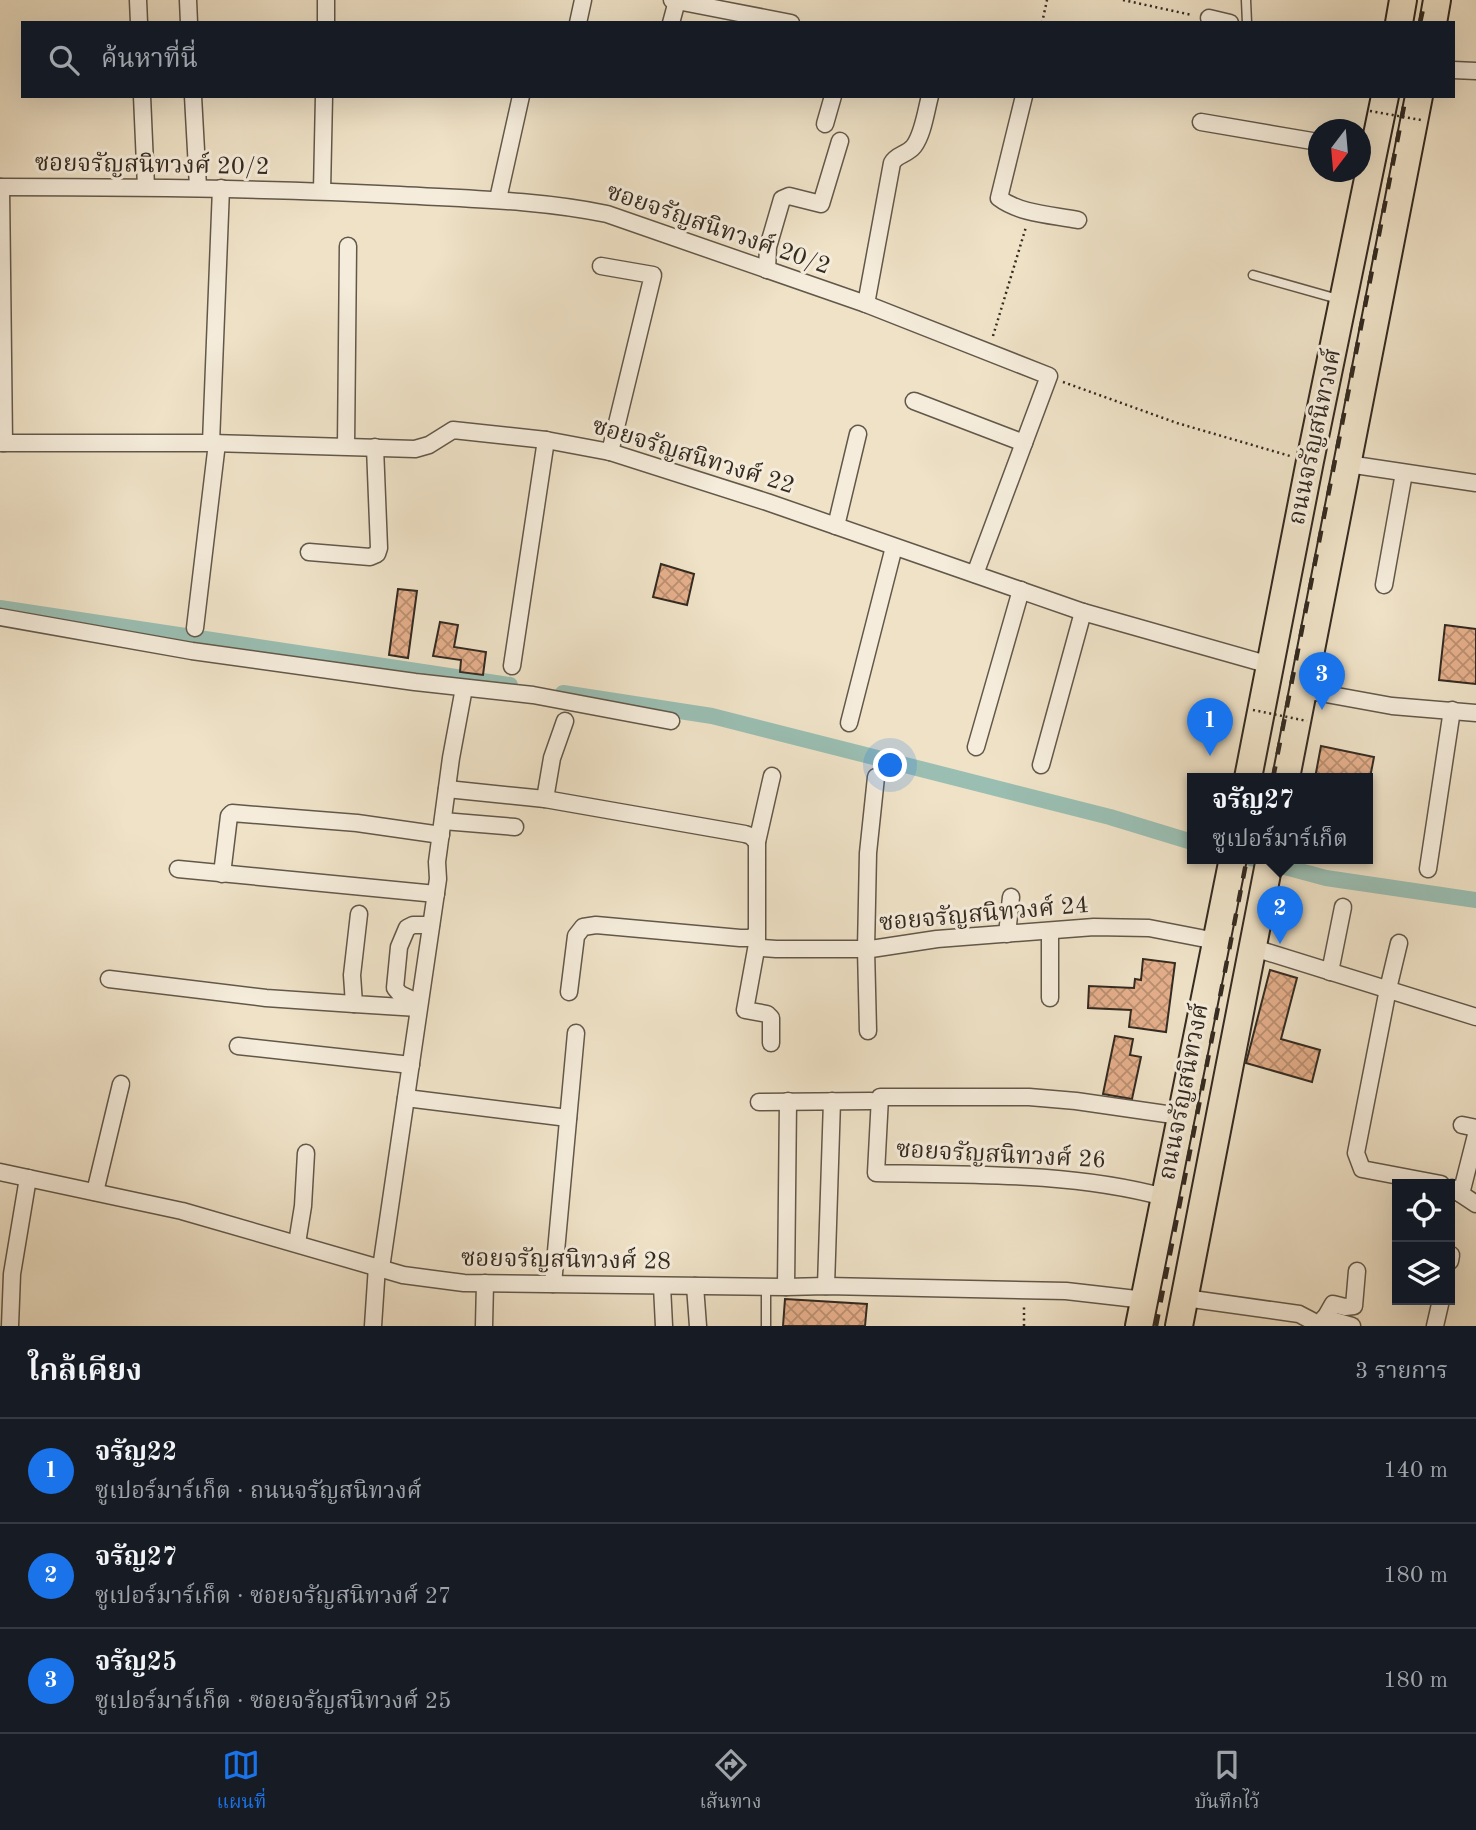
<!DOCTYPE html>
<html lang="th">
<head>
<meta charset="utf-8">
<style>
  body { margin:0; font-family:"Old Standard TT","Noto Serif Thai",serif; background:#242831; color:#f1f3f6 }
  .controls { position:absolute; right:21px; bottom:21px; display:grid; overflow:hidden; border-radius:0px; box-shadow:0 7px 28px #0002 }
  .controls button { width:63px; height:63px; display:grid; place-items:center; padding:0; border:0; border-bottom:2px solid #363941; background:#171b24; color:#f1f3f6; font:35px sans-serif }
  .compass { position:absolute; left:1308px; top:119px; width:63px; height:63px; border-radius:50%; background:#171b24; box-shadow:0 7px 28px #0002; rotate:196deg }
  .you { position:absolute; left:891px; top:766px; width:24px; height:24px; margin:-18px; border:5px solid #fff; border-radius:50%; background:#1a73e8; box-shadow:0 0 0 10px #1a73e833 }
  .badge { display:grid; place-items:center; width:46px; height:46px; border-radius:50%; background:#1a73e8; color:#fff; font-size:23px; font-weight:700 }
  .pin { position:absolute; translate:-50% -58px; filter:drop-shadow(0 2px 4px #0008) }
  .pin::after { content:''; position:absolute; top:37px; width:24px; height:21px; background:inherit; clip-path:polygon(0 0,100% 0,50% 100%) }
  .popup { position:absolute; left:1187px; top:773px; width:186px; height:91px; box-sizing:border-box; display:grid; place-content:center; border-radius:0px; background:#171b24; filter:drop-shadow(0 2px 5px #0005); font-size:23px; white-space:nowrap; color:#9ea1a6 }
  .popup b { font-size:26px; color:#f1f3f6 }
  .popup::after { content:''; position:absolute; left:50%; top:100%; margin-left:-14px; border:14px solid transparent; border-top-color:#171b24 }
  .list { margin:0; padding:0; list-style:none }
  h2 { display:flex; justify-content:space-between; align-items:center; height:91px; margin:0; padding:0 28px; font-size:30px }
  h2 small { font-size:23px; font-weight:400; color:#9ea1a6 }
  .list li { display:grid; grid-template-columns:46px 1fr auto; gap:21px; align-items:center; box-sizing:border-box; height:105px; padding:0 28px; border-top:2px solid #363941 }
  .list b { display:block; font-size:26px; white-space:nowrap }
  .list p { margin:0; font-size:23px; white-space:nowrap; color:#9ea1a6 }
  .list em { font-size:23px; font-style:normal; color:#9ea1a6 }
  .icon { flex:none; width:38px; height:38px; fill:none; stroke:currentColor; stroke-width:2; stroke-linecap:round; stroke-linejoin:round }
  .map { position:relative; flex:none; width:1476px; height:1326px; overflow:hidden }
  .search { position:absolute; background:#171b24; box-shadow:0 7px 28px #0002; left:21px; right:21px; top:21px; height:77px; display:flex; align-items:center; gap:18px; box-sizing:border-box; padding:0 24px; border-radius:0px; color:#9ea1a6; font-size:26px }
  .sheet { height:406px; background:#171b24 }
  nav { display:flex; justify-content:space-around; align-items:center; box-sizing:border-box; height:98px; border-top:2px solid #363941; background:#171b24; font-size:19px; color:#9ea1a6 }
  nav a { display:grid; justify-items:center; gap:4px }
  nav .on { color:#1a73e8 }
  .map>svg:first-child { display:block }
</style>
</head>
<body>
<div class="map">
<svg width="1476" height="1326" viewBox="0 0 1476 1326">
  <defs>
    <pattern id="building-cross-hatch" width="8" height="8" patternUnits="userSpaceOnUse" patternTransform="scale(1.75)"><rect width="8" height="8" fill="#e5af8b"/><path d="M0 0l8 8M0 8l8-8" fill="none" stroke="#ba8f71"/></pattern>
  </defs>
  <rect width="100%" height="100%" fill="#efe2c7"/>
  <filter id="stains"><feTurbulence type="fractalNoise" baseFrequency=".00286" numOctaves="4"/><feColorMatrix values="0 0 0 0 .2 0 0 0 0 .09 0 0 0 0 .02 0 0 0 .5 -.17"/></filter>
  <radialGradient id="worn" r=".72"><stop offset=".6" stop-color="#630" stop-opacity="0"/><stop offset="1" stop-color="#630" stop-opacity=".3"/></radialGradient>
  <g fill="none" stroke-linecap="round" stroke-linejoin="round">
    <g stroke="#9abeb2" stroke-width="16">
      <polyline points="0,608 510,685"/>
      <polyline points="563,693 712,716 1110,817 1192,842"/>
      <polyline points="1251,858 1326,878 1476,900"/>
    </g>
  </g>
  <g fill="url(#building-cross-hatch)" stroke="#332a21" stroke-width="2">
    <polygon points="661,564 694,574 687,605 653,597"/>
    <polygon points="398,589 417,591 408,658 389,655"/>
    <polygon points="440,622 458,625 454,647 486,652 483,675 460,672 461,660 433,656"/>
    <polygon points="1445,625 1476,629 1476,684 1439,680"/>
    <polygon points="1321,746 1374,757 1370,778 1315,778"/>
    <polygon points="1143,959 1175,963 1166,1032 1129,1027 1131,1010 1088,1008 1089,986 1134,988 1135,979 1141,980"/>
    <polygon points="1270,970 1297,978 1281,1039 1320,1050 1312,1082 1246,1063"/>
    <polygon points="1115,1036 1133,1039 1130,1055 1141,1057 1132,1099 1103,1094"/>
    <polygon points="785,1299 867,1304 865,1326 783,1326"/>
  </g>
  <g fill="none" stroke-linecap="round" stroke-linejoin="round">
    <g stroke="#62584a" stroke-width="11">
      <g id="service">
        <polyline points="1246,0 1247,23"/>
        <polyline points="1253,275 1338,299"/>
        <polyline points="766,1287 766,1326"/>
      </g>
    </g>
    <g stroke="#62584a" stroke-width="19">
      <g id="minor">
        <polyline points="138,0 139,23"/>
        <polyline points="188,0 189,23"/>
        <polyline points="672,0 791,23"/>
        <polyline points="1209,18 1230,23"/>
        <polyline points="326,23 326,0"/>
        <polyline points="578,23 583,0"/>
        <polyline points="671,23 677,1"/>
        <polyline points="1453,70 1476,71"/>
        <polyline points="142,96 146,187"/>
        <polyline points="193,96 198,187"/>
        <path d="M1024,96L999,198C1020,214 1053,215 1078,220"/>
        <polyline points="1201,122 1318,142"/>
        <polyline points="825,124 833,96"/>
        <path d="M0,187C134,187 267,188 400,195C470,199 539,200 607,214L866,304L1049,376L975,574"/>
        <polyline points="1,187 4,443"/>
        <polyline points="322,191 324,96"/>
        <polyline points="498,199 521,96"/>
        <polyline points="601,266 653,275 610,452"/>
        <polyline points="767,270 768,247 782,199 789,196 821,204 840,141"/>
        <path d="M866,304L892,163C897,154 907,155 914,146C923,134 926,111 930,96"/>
        <polyline points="914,401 1024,443"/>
        <polyline points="0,443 211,443 415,449 429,445 453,430 546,440 610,452 767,502 1083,612 1270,665"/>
        <polyline points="211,443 221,188"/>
        <polyline points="346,446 348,246"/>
        <polyline points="1348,464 1476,483"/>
        <polyline points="836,526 858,434"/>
        <polyline points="309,552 370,557 377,554 379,548 375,447"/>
        <polyline points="1384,585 1404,473"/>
        <polyline points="0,617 192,651 415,682 533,695 671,721"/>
        <polyline points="195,628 217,443"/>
        <polyline points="512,666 546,440"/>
        <polyline points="1304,690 1392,706 1476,713"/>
        <polyline points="849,723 894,547"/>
        <polyline points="976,747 1021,590"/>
        <polyline points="1041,765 1083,612"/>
        <polyline points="447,789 545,799 745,834 751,836 757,842"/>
        <polyline points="545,799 552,758 565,721"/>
        <polyline points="443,821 515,827"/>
        <polyline points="178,869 436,894"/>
        <polyline points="1428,869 1452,710"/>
        <polyline points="222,874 229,816 232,813 357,823 441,835"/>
        <polyline points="359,914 352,975 354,1004 418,1008"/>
        <polyline points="1050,931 1050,998"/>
        <polyline points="1007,934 1011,897"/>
        <polyline points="1399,943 1388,989 1356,1153 1362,1169 1441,1184"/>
        <polyline points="757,944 762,948 776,949 871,949 937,939 1094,927 1149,928 1216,941"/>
        <polyline points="1251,947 1476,1017"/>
        <polyline points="1330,972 1343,907"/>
        <polyline points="109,979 266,998 354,1004"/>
        <polyline points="569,992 576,936 583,927 596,925 740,938 749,938 756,935"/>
        <polyline points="419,1003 400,994 395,988 399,947 407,928 413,925 431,925"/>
        <polyline points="868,1031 866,949 868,853 876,777"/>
        <polyline points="771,1043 771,1018 767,1014 745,1010 757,944 757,842 772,776"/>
        <polyline points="238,1046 411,1065"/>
        <polyline points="406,1098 568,1118"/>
        <polyline points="759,1102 871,1101"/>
        <polyline points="1462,1125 1476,1128"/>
        <polyline points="0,1172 182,1211 403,1275 464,1283 786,1287 826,1286 1066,1291 1145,1300"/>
        <polyline points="1452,1188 1476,1204"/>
        <polyline points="95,1192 121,1084"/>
        <polyline points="1461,1194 1476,1135"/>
        <path d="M1164,1197C1071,1172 972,1175 876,1173L880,1097H1029L1076,1101L1180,1116"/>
        <polyline points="297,1243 303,1206 306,1153"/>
        <polyline points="1450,1261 1451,1255"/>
        <polyline points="381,1268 438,879 437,862 451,758 464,688"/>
        <polyline points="553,1284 576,1033"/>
        <polyline points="662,1286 664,1326"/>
        <polyline points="695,1286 698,1326"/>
        <polyline points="826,1286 832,1101"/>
        <polyline points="786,1287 788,1101"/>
        <polyline points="1185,1298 1299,1314 1322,1326"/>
        <polyline points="1324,1318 1352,1326"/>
        <polyline points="1321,1325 1333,1304 1345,1307 1354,1306 1357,1271"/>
        <polyline points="10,1326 12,1274 28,1178"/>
        <polyline points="373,1326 377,1266"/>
        <polyline points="484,1326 485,1283"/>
        <polyline points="1435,1326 1441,1300"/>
      </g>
    </g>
    <g stroke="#332a21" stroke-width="30">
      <g id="primary">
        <polyline points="1399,23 1403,0"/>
        <polyline points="1433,23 1437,0"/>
        <polyline points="1248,778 1310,461 1385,96"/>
        <polyline points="1286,778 1419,96"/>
        <polyline points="1139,1326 1233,858"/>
        <polyline points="1179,1326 1270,858"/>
      </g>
    </g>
    <g stroke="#332a21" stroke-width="2.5" stroke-dasharray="2 3.5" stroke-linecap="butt">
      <polyline points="1123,0 1192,15"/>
      <polyline points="1042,23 1047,0"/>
      <polyline points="993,336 1026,227"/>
      <polyline points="1063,382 1177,423 1290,456"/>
      <polyline points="1024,1326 1024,1304"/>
    </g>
    <use href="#service" stroke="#f5ecdb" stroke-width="8"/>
    <use href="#minor" stroke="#f5ecdb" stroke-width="16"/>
    <use href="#primary" stroke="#efe2c7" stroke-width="26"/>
    <g stroke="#332a21" stroke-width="4.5" stroke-dasharray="12 12" stroke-linecap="butt">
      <polyline points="1420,23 1425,0"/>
      <polyline points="1273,778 1406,96"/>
      <polyline points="1156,1326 1247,858"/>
    </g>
    <g stroke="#332a21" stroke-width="2.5" stroke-dasharray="2 3.5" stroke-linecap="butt">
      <polyline points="1370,111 1421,120"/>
      <polyline points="1253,710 1307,721"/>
    </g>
  </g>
  <g text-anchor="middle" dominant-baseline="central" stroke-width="6" stroke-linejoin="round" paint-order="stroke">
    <g font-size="24" fill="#332a21" stroke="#f5ecdb">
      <text transform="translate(152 166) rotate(1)">ซอยจรัญสนิทวงศ์ 20/2</text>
      <text transform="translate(718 230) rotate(19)">ซอยจรัญสนิทวงศ์ 20/2</text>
      <text transform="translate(1316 437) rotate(-78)">ถนนจรัญสนิทวงศ์</text>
      <text transform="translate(693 457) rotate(17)">ซอยจรัญสนิทวงศ์ 22</text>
      <text transform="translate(984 915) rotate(-5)">ซอยจรัญสนิทวงศ์ 24</text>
      <text transform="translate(1185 1092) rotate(-79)">ถนนจรัญสนิทวงศ์</text>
      <text transform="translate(1001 1156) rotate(3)">ซอยจรัญสนิทวงศ์ 26</text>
      <text transform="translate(566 1261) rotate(1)">ซอยจรัญสนิทวงศ์ 28</text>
    </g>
  </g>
  <rect width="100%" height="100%" filter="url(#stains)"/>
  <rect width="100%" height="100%" fill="url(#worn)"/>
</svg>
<div class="controls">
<button><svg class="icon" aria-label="locate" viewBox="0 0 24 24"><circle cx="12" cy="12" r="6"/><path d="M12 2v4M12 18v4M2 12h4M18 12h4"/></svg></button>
<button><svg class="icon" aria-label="layers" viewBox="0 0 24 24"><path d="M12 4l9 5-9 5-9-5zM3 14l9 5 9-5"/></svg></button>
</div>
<svg class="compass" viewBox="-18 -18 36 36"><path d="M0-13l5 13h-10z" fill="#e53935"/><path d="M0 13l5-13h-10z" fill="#9ea1a6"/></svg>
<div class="you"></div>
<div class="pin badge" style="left:1210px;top:756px">1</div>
<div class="pin badge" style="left:1280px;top:944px">2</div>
<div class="popup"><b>จรัญ27</b>ซูเปอร์มาร์เก็ต</div>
<div class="pin badge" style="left:1322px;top:710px">3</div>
<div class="search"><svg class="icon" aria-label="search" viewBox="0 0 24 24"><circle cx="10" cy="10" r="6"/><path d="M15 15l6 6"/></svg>ค้นหาที่นี่</div>
</div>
<section class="sheet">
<h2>ใกล้เคียง<small>3 รายการ</small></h2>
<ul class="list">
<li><span class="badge">1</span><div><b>จรัญ22</b><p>ซูเปอร์มาร์เก็ต · ถนนจรัญสนิทวงศ์</p></div><em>140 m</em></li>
<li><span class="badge">2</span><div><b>จรัญ27</b><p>ซูเปอร์มาร์เก็ต · ซอยจรัญสนิทวงศ์ 27</p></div><em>180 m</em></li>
<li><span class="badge">3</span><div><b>จรัญ25</b><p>ซูเปอร์มาร์เก็ต · ซอยจรัญสนิทวงศ์ 25</p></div><em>180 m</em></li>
</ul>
</section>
<nav>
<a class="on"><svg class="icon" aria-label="map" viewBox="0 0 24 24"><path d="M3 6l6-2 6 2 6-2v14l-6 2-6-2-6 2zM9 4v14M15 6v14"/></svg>แผนที่</a>
<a><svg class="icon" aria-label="directions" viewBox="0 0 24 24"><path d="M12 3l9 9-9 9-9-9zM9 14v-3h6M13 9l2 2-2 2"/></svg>เส้นทาง</a>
<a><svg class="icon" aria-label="saved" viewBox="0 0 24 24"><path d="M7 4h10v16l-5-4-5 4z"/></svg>บันทึกไว้</a>
</nav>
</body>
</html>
